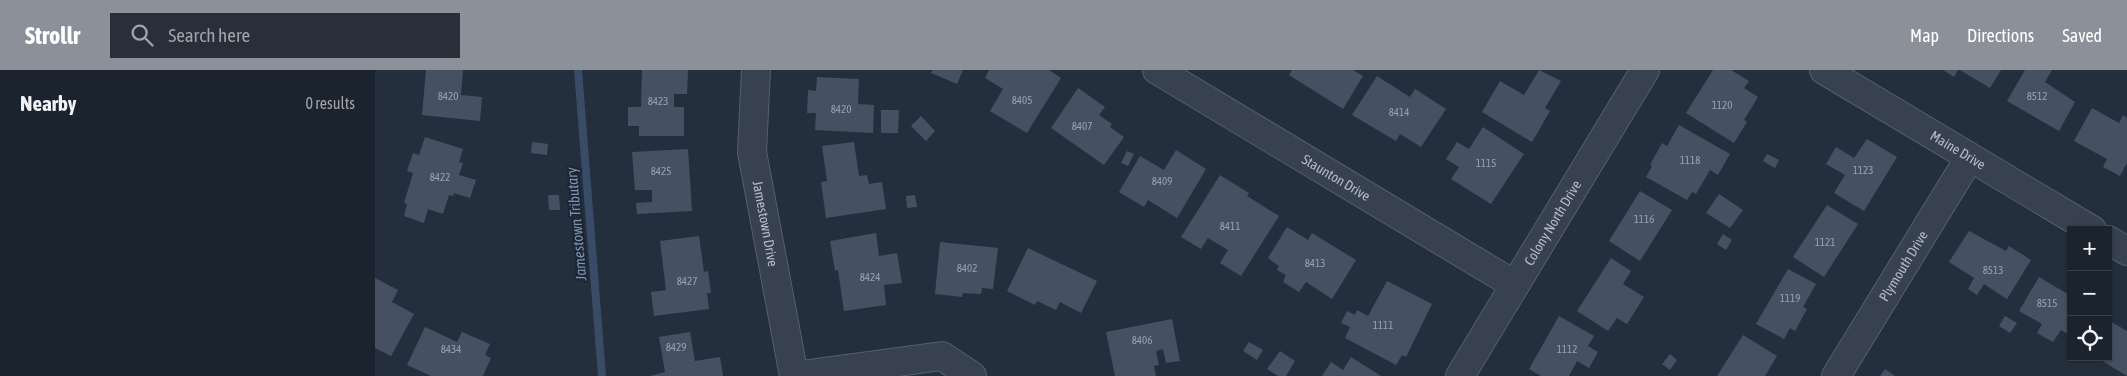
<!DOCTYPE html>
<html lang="en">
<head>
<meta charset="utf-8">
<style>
  body { margin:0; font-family:"Asap Condensed",sans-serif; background:#282f3a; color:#f1f3f6 }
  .controls { position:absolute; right:15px; bottom:15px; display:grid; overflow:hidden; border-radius:0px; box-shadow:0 1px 4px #0004 }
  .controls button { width:45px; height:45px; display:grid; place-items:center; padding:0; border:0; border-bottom:1px solid #39404a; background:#1b232e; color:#f1f3f6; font:25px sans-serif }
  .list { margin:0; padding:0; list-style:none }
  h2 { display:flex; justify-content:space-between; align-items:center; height:65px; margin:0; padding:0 20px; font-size:21px }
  h2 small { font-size:16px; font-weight:400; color:#a0a4aa }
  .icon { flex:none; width:28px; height:28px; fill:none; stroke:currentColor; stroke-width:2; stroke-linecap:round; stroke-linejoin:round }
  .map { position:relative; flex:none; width:1752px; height:306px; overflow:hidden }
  header { display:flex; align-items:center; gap:30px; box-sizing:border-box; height:70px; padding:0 25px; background:#8c9099; color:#fff }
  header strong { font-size:24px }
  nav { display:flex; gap:28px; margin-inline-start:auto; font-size:18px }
  .search { width:350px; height:45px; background:#282f3a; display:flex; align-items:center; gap:12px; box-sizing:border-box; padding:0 18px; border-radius:0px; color:#a0a4aa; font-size:19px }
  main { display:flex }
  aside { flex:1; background:#1b232e }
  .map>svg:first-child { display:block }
</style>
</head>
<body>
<header>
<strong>Strollr</strong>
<div class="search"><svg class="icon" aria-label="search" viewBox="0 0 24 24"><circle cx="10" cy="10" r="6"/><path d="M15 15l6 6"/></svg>Search here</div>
<nav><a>Map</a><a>Directions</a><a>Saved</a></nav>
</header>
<main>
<aside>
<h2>Nearby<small>0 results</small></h2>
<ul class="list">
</ul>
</aside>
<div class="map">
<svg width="1752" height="306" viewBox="0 0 1752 306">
  <rect width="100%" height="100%" fill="#242f3e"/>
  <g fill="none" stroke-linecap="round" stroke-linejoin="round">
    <polyline stroke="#394c67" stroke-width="8" points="203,0 227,306"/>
  </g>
  <g fill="#455162">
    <polygon points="51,0 88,0 86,25 107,27 105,51 47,45"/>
    <polygon points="267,0 313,0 312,24 299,24 299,37 309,37 309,66 264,66 264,56 253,56 253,37 266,37"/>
    <polygon points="558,0 588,0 582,14 556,3"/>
    <polygon points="614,0 674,0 686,8 652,63 615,41 628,19 610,8"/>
    <polygon points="917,0 978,0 988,6 968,39 914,5"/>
    <polygon points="1164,0 1186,11 1170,38 1175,41 1157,72 1107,42 1125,11 1149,25"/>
    <polygon points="1338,0 1356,0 1374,11 1369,18 1383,27 1369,50 1372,52 1359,73 1311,43"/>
    <polygon points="1568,0 1583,0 1579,7"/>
    <polygon points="1585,0 1626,0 1615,18"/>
    <polygon points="1650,0 1677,0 1670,12 1700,32 1684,61 1632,31"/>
    <polygon points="1002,6 1035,27 1040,19 1071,39 1046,77 1025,64 1021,71 977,45"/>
    <polygon points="442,7 484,9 483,34 499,35 498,63 440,60 441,43 432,43 433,20 441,21"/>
    <polygon points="703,18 730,37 724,45 737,54 735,57 749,67 729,95 676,58"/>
    <polygon points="1717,38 1744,53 1748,45 1752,48 1752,93 1745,106 1728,97 1732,89 1699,71"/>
    <polygon points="506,40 524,40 523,63 506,63"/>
    <polygon points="546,46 560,61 551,71 536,56"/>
    <polygon points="1304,55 1355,84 1343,105 1335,100 1321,124 1317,122 1312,130 1271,107 1277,96 1275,95 1287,73 1292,76"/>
    <polygon points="1108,57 1149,84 1116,134 1076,109 1084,97 1071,89 1082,72 1094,79"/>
    <polygon points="50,67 88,79 84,92 88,93 84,105 101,110 95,128 79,123 78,126 74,125 68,144 53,139 49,153 29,146 32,134 29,133 38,103 32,101 38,83 44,85"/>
    <polygon points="1492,69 1522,87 1489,141 1459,123 1470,105 1451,94 1461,77 1479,88"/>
    <polygon points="157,72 173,74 172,85 156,83"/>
    <polygon points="479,72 484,106 492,105 494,114 507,112 511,139 451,148 446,112 452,111 447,76"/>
    <polygon points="313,79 317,141 262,144 261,133 277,132 277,120 260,120 257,82"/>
    <polygon points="801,80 831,99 802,148 773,130 769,137 744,122 765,86 789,100"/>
    <polygon points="752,81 759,84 753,96 746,93"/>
    <polygon points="1392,84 1404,90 1400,98 1388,91"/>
    <polygon points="845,105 874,123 872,126 904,146 866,206 845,193 853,180 833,168 826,179 806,167"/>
    <polygon points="1265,121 1297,140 1265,191 1234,171"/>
    <polygon points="1344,124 1368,140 1355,158 1331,143"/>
    <polygon points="173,125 184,125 185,140 174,140"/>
    <polygon points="540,125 542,137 532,138 531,126"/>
    <polygon points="1452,135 1483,154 1449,207 1418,187"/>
    <polygon points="912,157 933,170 937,163 981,190 957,229 931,212 924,222 908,212 911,205 902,200 904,196 893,188"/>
    <polygon points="1594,161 1631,181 1634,176 1656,190 1632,229 1609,214 1602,225 1593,219 1599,208 1574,192"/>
    <polygon points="501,163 504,186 522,183 527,213 509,215 511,235 469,241 463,200 460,201 455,171"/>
    <polygon points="1348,164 1357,170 1351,180 1342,174"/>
    <polygon points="324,166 329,202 333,201 336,223 332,223 334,239 279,246 276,222 291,220 285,171"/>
    <polygon points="565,172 623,178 618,219 607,218 606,224 588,223 587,227 560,224"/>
    <polygon points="653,178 722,211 706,243 685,232 681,240 662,231 660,235 632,221"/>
    <polygon points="1236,188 1256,201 1248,214 1269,227 1252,254 1242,248 1233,261 1202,241"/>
    <polygon points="1413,199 1441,214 1428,237 1432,239 1420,261 1415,258 1409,269 1381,254"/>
    <polygon points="1664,207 1696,226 1696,266 1686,260 1678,272 1662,263 1667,254 1644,241"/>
    <polygon points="0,208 23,220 17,232 39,244 16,286 0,278"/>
    <polygon points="1012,211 1057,234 1031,287 1027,285 1021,295 970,268 975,257 966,253 972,241 980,245 982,240 993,246"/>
    <polygon points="1184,246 1219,266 1213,276 1223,282 1214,298 1202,291 1194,306 1166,306 1154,299"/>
    <polygon points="1630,246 1642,253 1635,263 1624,256"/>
    <polygon points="797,249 805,291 791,293 788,279 781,281 784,295 779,296 781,306 740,306 731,262"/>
    <polygon points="1733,250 1752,261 1752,306 1721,287 1733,287"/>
    <polygon points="50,257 82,272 87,262 115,274 110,285 116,288 108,306 56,306 32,295"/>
    <polygon points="315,262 320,291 345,287 348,306 275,306 290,302 284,267"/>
    <polygon points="1368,265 1402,286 1390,306 1342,306"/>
    <polygon points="874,272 888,280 882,290 868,281"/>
    <polygon points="905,281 920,291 911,306 903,306 892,299"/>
    <polygon points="1295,284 1302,290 1295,300 1287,294"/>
    <polygon points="976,287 1006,306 947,306 956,292 968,300"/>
    <polygon points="1510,299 1520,306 1505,306"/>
  </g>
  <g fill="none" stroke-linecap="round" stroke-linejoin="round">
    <g stroke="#565f6c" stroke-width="30">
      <g id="minor">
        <path id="s1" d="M782,0L1140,215"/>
        <path id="s2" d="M1449,0L1717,160"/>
        <polyline points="1733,170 1752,181"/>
        <polyline points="419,306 567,286 597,306"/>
        <path id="s3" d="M1085,306L1270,0"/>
        <path id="s4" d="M1461,306L1595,87"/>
      </g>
    </g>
    <g stroke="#565f6c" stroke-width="30">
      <g id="tertiary">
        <path id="s5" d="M381,0L377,82L419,306"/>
      </g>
    </g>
    <use href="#minor" stroke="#38414e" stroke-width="28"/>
    <use href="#tertiary" stroke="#38414e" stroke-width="28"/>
  </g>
  <g text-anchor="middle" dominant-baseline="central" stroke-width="4.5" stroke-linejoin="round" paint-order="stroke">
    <g font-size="11" fill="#98a1af">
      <text x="73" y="26">8420</text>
      <text x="1662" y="26">8512</text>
      <text x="647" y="30">8405</text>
      <text x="283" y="31">8423</text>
      <text x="1347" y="35">1120</text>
      <text x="466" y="39">8420</text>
      <text x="1024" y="42">8414</text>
      <text x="707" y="56">8407</text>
      <text x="1315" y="90">1118</text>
      <text x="1111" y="93">1115</text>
      <text x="1488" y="100">1123</text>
      <text x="286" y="101">8425</text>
      <text x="65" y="107">8422</text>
      <text x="787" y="111">8409</text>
      <text x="1269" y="149">1116</text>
      <text x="855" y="156">8411</text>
      <text x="1450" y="172">1121</text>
      <text x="940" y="193">8413</text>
      <text x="592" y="198">8402</text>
      <text x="1618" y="200">8513</text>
      <text x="495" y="207">8424</text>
      <text x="312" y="211">8427</text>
      <text x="1415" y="228">1119</text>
      <text x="1672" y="233">8515</text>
      <text x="1008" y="255">1111</text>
      <text x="767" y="270">8406</text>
      <text x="301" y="277">8429</text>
      <text x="76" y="279">8434</text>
      <text x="1192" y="279">1112</text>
    </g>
    <g font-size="14" fill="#b4bcc9" stroke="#1d2633">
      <text stroke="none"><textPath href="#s2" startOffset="156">Maine Drive</textPath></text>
      <text stroke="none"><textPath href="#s1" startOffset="209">Staunton Drive</textPath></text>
      <text stroke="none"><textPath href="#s3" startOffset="179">Colony North Drive</textPath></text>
      <text stroke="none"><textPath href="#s5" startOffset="155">Jamestown Drive</textPath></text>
      <text stroke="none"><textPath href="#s4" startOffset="129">Plymouth Drive</textPath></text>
    </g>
    <g font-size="15" font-style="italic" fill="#7c92b1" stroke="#1d2633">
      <text transform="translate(201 154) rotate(-95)">Jamestown Tributary</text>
    </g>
  </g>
</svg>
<div class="controls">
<button>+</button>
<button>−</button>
<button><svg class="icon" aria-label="locate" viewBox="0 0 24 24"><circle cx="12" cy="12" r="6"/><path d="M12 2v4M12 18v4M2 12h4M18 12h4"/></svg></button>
</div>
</div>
</main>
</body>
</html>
